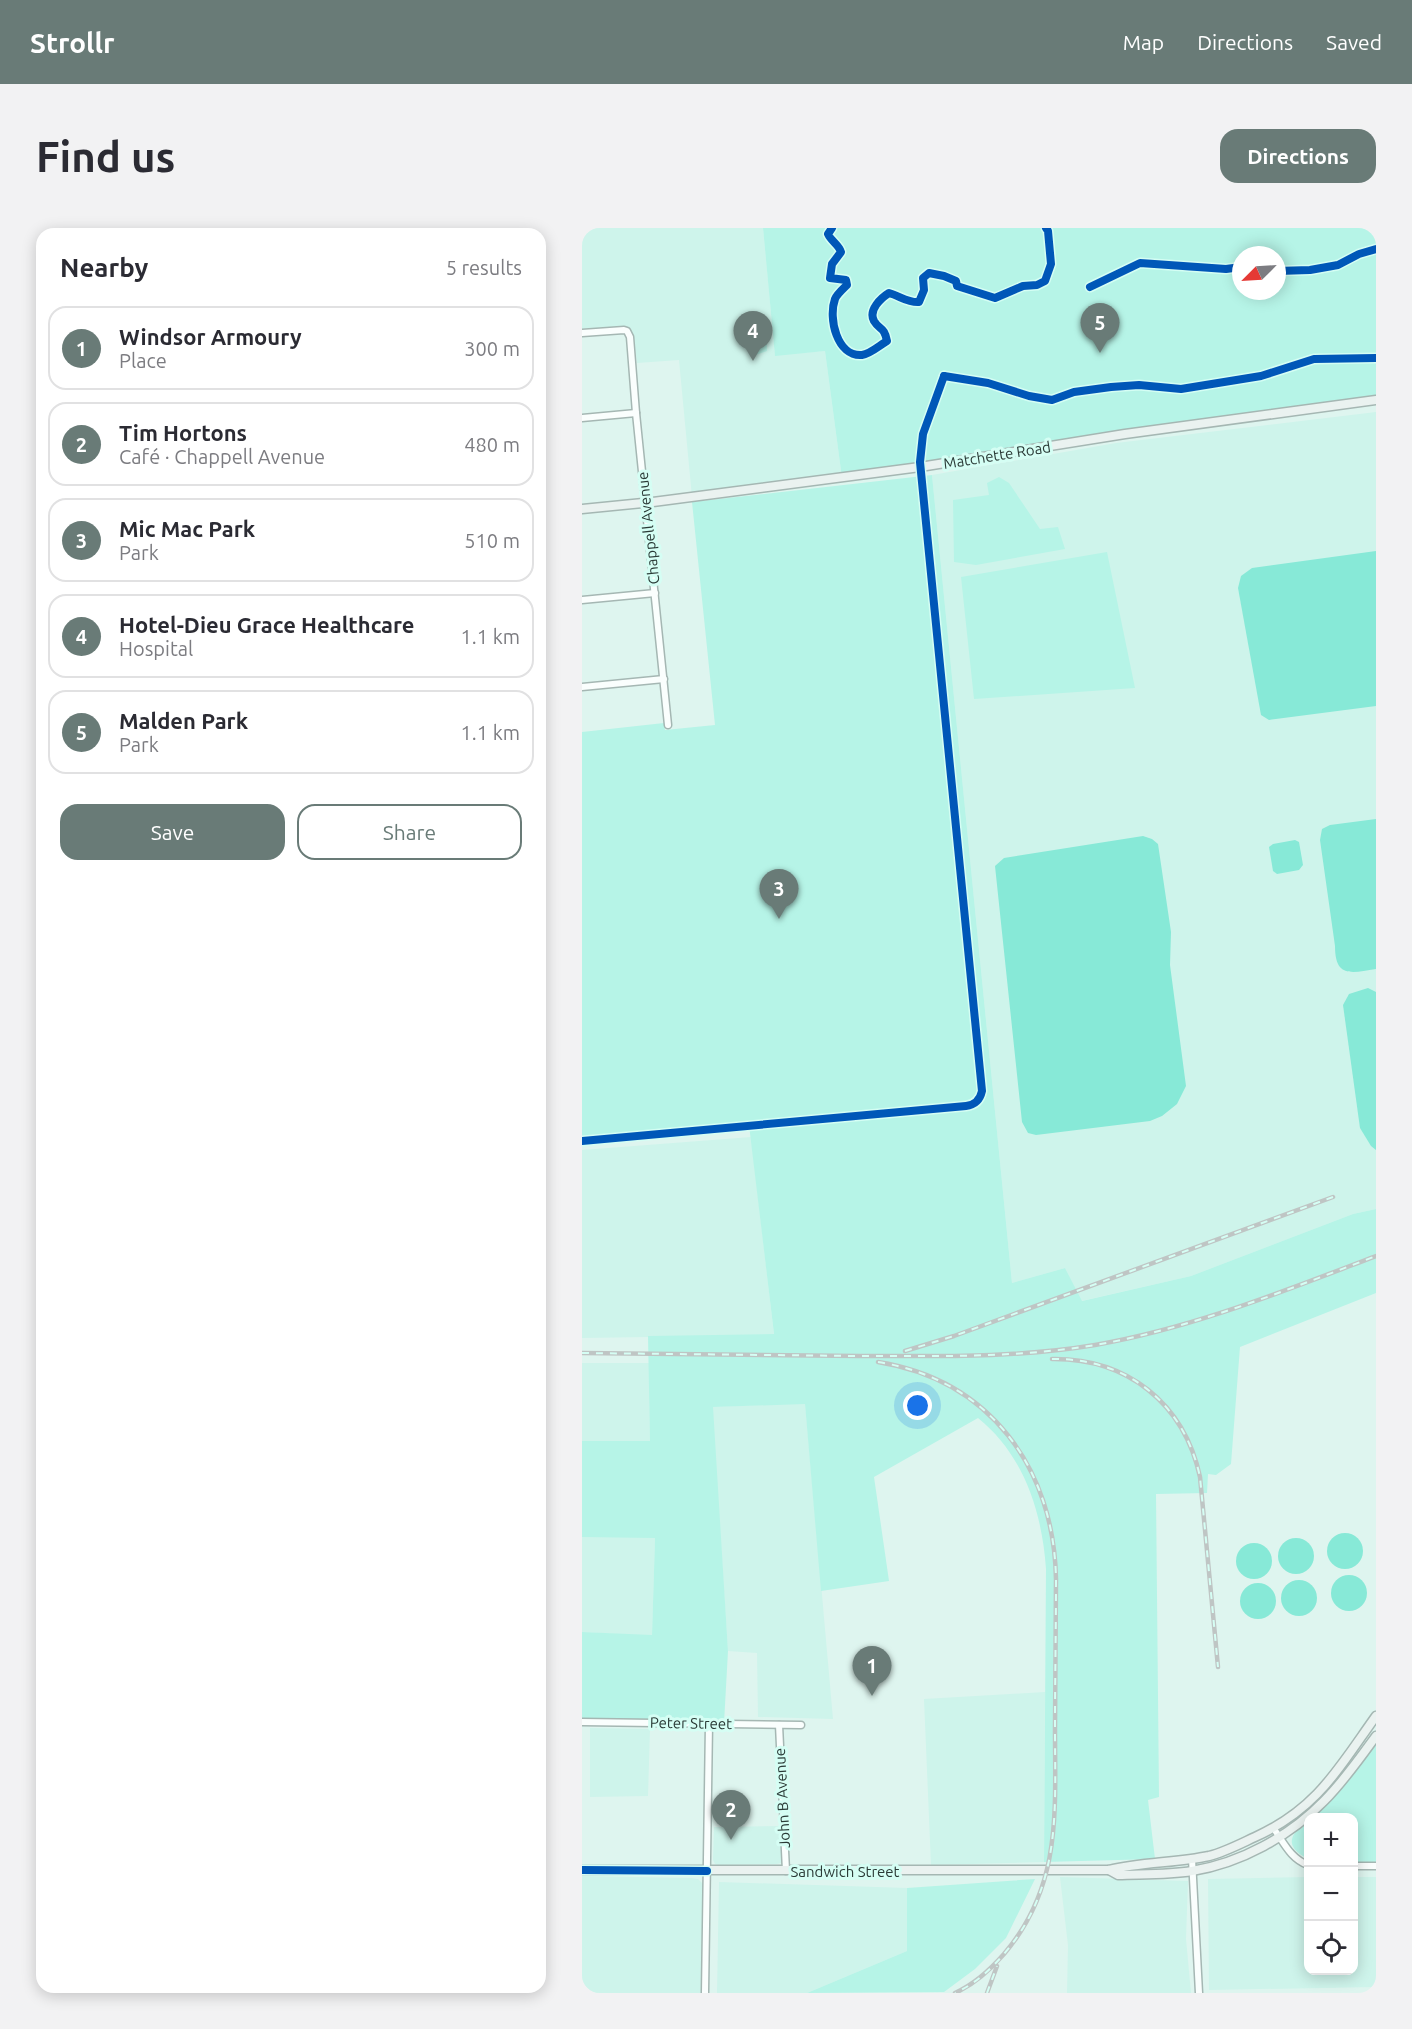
<!DOCTYPE html>
<html lang="en">
<head>
<meta charset="utf-8">
<style>
  body { margin:0; font-family:Ubuntu,sans-serif; background:#f2f2f3; color:#2b2b33 }
  .controls { position:absolute; right:18px; bottom:18px; display:grid; overflow:hidden; border-radius:12px; box-shadow:0 3px 15px #0003 }
  .controls button { width:54px; height:54px; display:grid; place-items:center; padding:0; border:0; border-bottom:2px solid #e1e1e2; background:#fff; color:#2b2b33; font:30px sans-serif }
  .compass { position:absolute; left:650px; top:18px; width:54px; height:54px; border-radius:50%; background:#fff; box-shadow:0 3px 15px #0003; rotate:246deg }
  .you { position:absolute; left:336px; top:1178px; width:21px; height:21px; margin:-15px; border:4px solid #fff; border-radius:50%; background:#1a73e8; box-shadow:0 0 0 9px #1a73e833 }
  .badge { display:grid; place-items:center; width:39px; height:39px; border-radius:50%; background:#697b77; color:#fff; font-size:20px; font-weight:700 }
  .pin { position:absolute; translate:-50% -50px; filter:drop-shadow(0 2px 3px #0008) }
  .pin::after { content:''; position:absolute; top:32px; width:21px; height:18px; background:inherit; clip-path:polygon(0 0,100% 0,50% 100%) }
  .list { margin:0; padding:0; list-style:none }
  h2 { display:flex; justify-content:space-between; align-items:center; height:78px; margin:0; padding:0 24px; font-size:26px }
  h2 small { font-size:20px; font-weight:400; color:#7c7c81 }
  .list li { display:grid; grid-template-columns:39px 1fr auto; gap:18px; align-items:center; box-sizing:border-box; height:84px; margin:0 12px 12px; padding:0 12px; border:2px solid #e1e1e2; border-radius:18px }
  .list b { display:block; font-size:22px; white-space:nowrap }
  .list p { margin:0; font-size:20px; white-space:nowrap; color:#7c7c81 }
  .list em { font-size:20px; font-style:normal; color:#7c7c81 }
  .actions { display:flex; gap:12px; padding:18px 24px }
  .actions a { flex:1; padding:14px 0; border:2px solid #697b77; border-radius:18px; text-align:center; font-size:21px; color:#697b77 }
  .actions .main { background:#697b77; color:#fff }
  .icon { flex:none; width:33px; height:33px; fill:none; stroke:currentColor; stroke-width:2; stroke-linecap:round; stroke-linejoin:round }
  .map { position:relative; flex:none; width:794px; height:1765px; overflow:hidden; border-radius:18px }
  header { display:flex; align-items:center; gap:36px; box-sizing:border-box; height:84px; padding:0 30px; background:#697b77; color:#fff }
  header strong { font-size:28px }
  nav { display:flex; gap:33px; margin-inline-start:auto; font-size:21px }
  .intro { display:flex; align-items:center; justify-content:space-between; box-sizing:border-box; height:144px; padding:0 36px }
  h1 { margin:0; font-size:42px }
  .button { padding:15px 27px; border-radius:18px; background:#697b77; color:#fff; font-size:21px; font-weight:700 }
  main { display:flex; gap:36px; padding:0 36px }
  aside { flex:1; background:#fff; border-radius:18px; box-shadow:0 3px 15px #0003 }
  .map>svg:first-child { display:block }
</style>
</head>
<body>
<header>
<strong>Strollr</strong>
<nav><a>Map</a><a>Directions</a><a>Saved</a></nav>
</header>
<div class="intro"><h1>Find us</h1><a class="button">Directions</a></div>
<main>
<aside>
<h2>Nearby<small>5 results</small></h2>
<ul class="list">
<li><span class="badge">1</span><div><b>Windsor Armoury</b><p>Place</p></div><em>300 m</em></li>
<li><span class="badge">2</span><div><b>Tim Hortons</b><p>Café · Chappell Avenue</p></div><em>480 m</em></li>
<li><span class="badge">3</span><div><b>Mic Mac Park</b><p>Park</p></div><em>510 m</em></li>
<li><span class="badge">4</span><div><b>Hotel-Dieu Grace Healthcare</b><p>Hospital</p></div><em>1.1 km</em></li>
<li><span class="badge">5</span><div><b>Malden Park</b><p>Park</p></div><em>1.1 km</em></li>
</ul>
<div class="actions"><a class="main">Save</a><a>Share</a></div>
</aside>
<div class="map">
<svg width="794" height="1765" viewBox="0 0 794 1765">
  <rect width="100%" height="100%" fill="#def5ef"/>
  <g fill="#cef4eb">
    <polygon points="0,0 181,0 193,127 243,123 260,250 110,269 97,132 55,135 52,112 49,102 45,100 0,104"/>
    <polygon points="794,184 794,981 771,986 609,1048 499,1073 483,1040 430,1055 350,247 534,215"/>
    <polygon points="169,909 192,1107 0,1110 0,922"/>
    <polygon points="0,1135 67,1135 68,1214 0,1213"/>
    <polygon points="223,1175 251,1491 176,1489 175,1425 146,1423 130,1179"/>
    <polygon points="0,1309 73,1309 70,1408 0,1404"/>
    <polygon points="463,1464 462,1634 349,1637 342,1471"/>
    <polygon points="8,1500 68,1501 66,1568 8,1569"/>
    <polygon points="200,1598 201,1631 199,1635 195,1636 136,1637 133,1636 131,1632 132,1599"/>
    <polygon points="0,1648 109,1650 116,1651 121,1656 120,1765 0,1765"/>
    <polygon points="478,1649 606,1653 604,1711 609,1765 485,1765 486,1717"/>
    <polygon points="726,1649 726,1742 772,1742 772,1649 794,1649 794,1759 627,1762 626,1651"/>
    <polygon points="137,1654 325,1660 325,1723 225,1765 135,1765"/>
  </g>
  <g fill="#b6f4e7" fill-rule="evenodd">
    <path d="M181,0H794V173L260,250L243,123L193,128ZM659,27H695V63H659Z"/>
    <path d="M171,106C190,105 184,110 185,123L171,128L167,125L168,122L167,116H162L160,111Z"/>
    <path d="M350,247L430,1055L483,1040L500,1073L609,1048L771,986L794,981V1065L658,1119L649,1236L634,1247L626,1246L625,1265L574,1266L577,1569L566,1572L573,1631L462,1634L464,1341C460,1284 442,1227 396,1190L292,1249L307,1353L239,1363L223,1176L131,1179L146,1423L142,1495L0,1493V1404L70,1407L73,1310L0,1309V1213H68L66,1108L192,1106L167,897L0,911V504L82,495L83,502L133,497L110,274Z"/>
    <polygon points="417,249 427,255 458,301 476,299 483,321 394,337 372,334 371,272 407,267 405,255"/>
    <polygon points="525,324 553,460 392,471 379,349"/>
    <polygon points="794,1516 794,1635 772,1635 772,1590 730,1590 761,1559"/>
    <path d="M726,1592V1631C701,1618 708,1606 726,1592Z"/>
    <polygon points="453,1651 424,1710 393,1741 362,1764 225,1765 325,1723 325,1660"/>
  </g>
  <g fill="#87e9d7">
    <polygon points="794,323 794,478 687,492 679,487 656,360 659,348 670,340"/>
    <path d="M794,591V741C769,745 753,750 753,718L738,612L740,601L748,597Z"/>
    <polygon points="561,608 570,611 576,616 589,704 588,737 604,858 595,876 580,888 568,893 454,907 446,905 440,894 413,638 422,630"/>
    <polygon points="713,612 717,614 721,637 717,642 695,646 691,643 687,619 691,616"/>
    <polygon points="786,760 794,764 794,922 789,918 778,900 761,777 767,766"/>
    <circle cx="763" cy="1323" r="18"/>
    <circle cx="714" cy="1328" r="18"/>
    <circle cx="672" cy="1333" r="18"/>
    <circle cx="767" cy="1365" r="18"/>
    <circle cx="717" cy="1370" r="18"/>
    <circle cx="676" cy="1373" r="18"/>
  </g>
  <g fill="none" stroke-linecap="round" stroke-linejoin="round">
    <g stroke="#a5b7b3" stroke-width="9">
      <g id="minor">
        <polyline points="0,105 42,102 45,103 48,109 54,185 86,497"/>
        <polyline points="0,190 54,185"/>
        <polyline points="0,372 73,365"/>
        <polyline points="0,459 82,451"/>
        <polyline points="0,1494 219,1497"/>
        <polyline points="197,1497 204,1643"/>
        <path d="M692,1601C702,1615 709,1631 726,1637"/>
        <polyline points="610,1631 617,1765"/>
        <polyline points="772,1638 794,1638"/>
        <polyline points="123,1765 127,1496"/>
      </g>
    </g>
    <g stroke="#a5b7b3" stroke-width="11">
      <g id="secondary">
        <polyline points="0,281 71,274 338,239 543,206 794,172"/>
        <path d="M0,1642H527C559,1634 594,1635 627,1628C643,1624 658,1616 673,1609C735,1581 756,1541 794,1488"/>
        <path d="M527,1642L536,1647C561,1646 586,1647 610,1643C659,1635 708,1608 742,1573C762,1553 778,1530 794,1508"/>
      </g>
    </g>
    <use href="#minor" stroke="#fafefd" stroke-width="6"/>
    <use href="#secondary" stroke="#eaf2f0" stroke-width="8"/>
    <g stroke="#bfc5c4" stroke-width="4.5">
      <g id="rail">
        <polyline points="323,1123 372,1108 751,969"/>
        <path d="M0,1125C92,1126 185,1127 277,1128C356,1128 435,1130 513,1117C611,1100 702,1063 794,1028"/>
        <path d="M470,1131C545,1130 602,1175 618,1249L636,1439"/>
        <path d="M296,1134C408,1152 472,1240 474,1351C474,1401 473,1451 473,1501C473,1584 480,1658 422,1726C408,1742 393,1756 373,1765"/>
        <polyline points="405,1765 415,1738"/>
      </g>
    </g>
    <use href="#rail" stroke="#d5fef4" stroke-width="2" stroke-dasharray="7" stroke-linecap="butt"/>
    <g stroke="#d5fef4" stroke-width="11">
      <g id="cycleway">
        <path d="M250,0L246,6C249,13 257,17 259,24L250,36L248,50L264,52L265,57C261,61 255,66 253,71C246,90 255,129 280,127C288,126 298,117 305,113C302,98 298,103 292,93C286,82 299,70 307,65C318,68 326,75 337,74L342,62L341,50L347,45L362,48L374,53L375,58L413,70L441,58L455,57L463,53L469,36L466,3L464,0"/>
        <polyline points="695,43 728,42 756,37 777,26 794,21"/>
        <polyline points="508,59 558,35 644,41 659,39"/>
        <polyline points="362,148 406,155 447,168 470,172 492,164 529,159 557,157 599,161 679,148 732,131 794,130"/>
        <path d="M0,913L384,878C393,877 398,872 400,863L338,234L341,206L362,148"/>
        <polyline points="0,1642 125,1643"/>
      </g>
    </g>
    <use href="#cycleway" stroke="#0057b8" stroke-width="8"/>
  </g>
  <g text-anchor="middle" dominant-baseline="central" stroke-width="6" stroke-linejoin="round" paint-order="stroke">
    <g font-size="15" fill="#2a3a36" stroke="#d5fef4">
      <text transform="translate(415 227) rotate(-9)">Matchette Road</text>
      <text transform="translate(66 300) rotate(-96)">Chappell Avenue</text>
      <text transform="translate(109 1495) rotate(1)">Peter Street</text>
      <text transform="translate(200 1570) rotate(-93)">John B Avenue</text>
      <text x="263" y="1643">Sandwich Street</text>
    </g>
  </g>
</svg>
<div class="controls">
<button>+</button>
<button>−</button>
<button><svg class="icon" aria-label="locate" viewBox="0 0 24 24"><circle cx="12" cy="12" r="6"/><path d="M12 2v4M12 18v4M2 12h4M18 12h4"/></svg></button>
</div>
<svg class="compass" viewBox="-18 -18 36 36"><path d="M0-13l5 13h-10z" fill="#e53935"/><path d="M0 13l5-13h-10z" fill="#7c7c81"/></svg>
<div class="you"></div>
<div class="pin badge" style="left:290px;top:1468px">1</div>
<div class="pin badge" style="left:149px;top:1612px">2</div>
<div class="pin badge" style="left:197px;top:691px">3</div>
<div class="pin badge" style="left:171px;top:133px">4</div>
<div class="pin badge" style="left:518px;top:125px">5</div>
</div>
</main>
</body>
</html>
